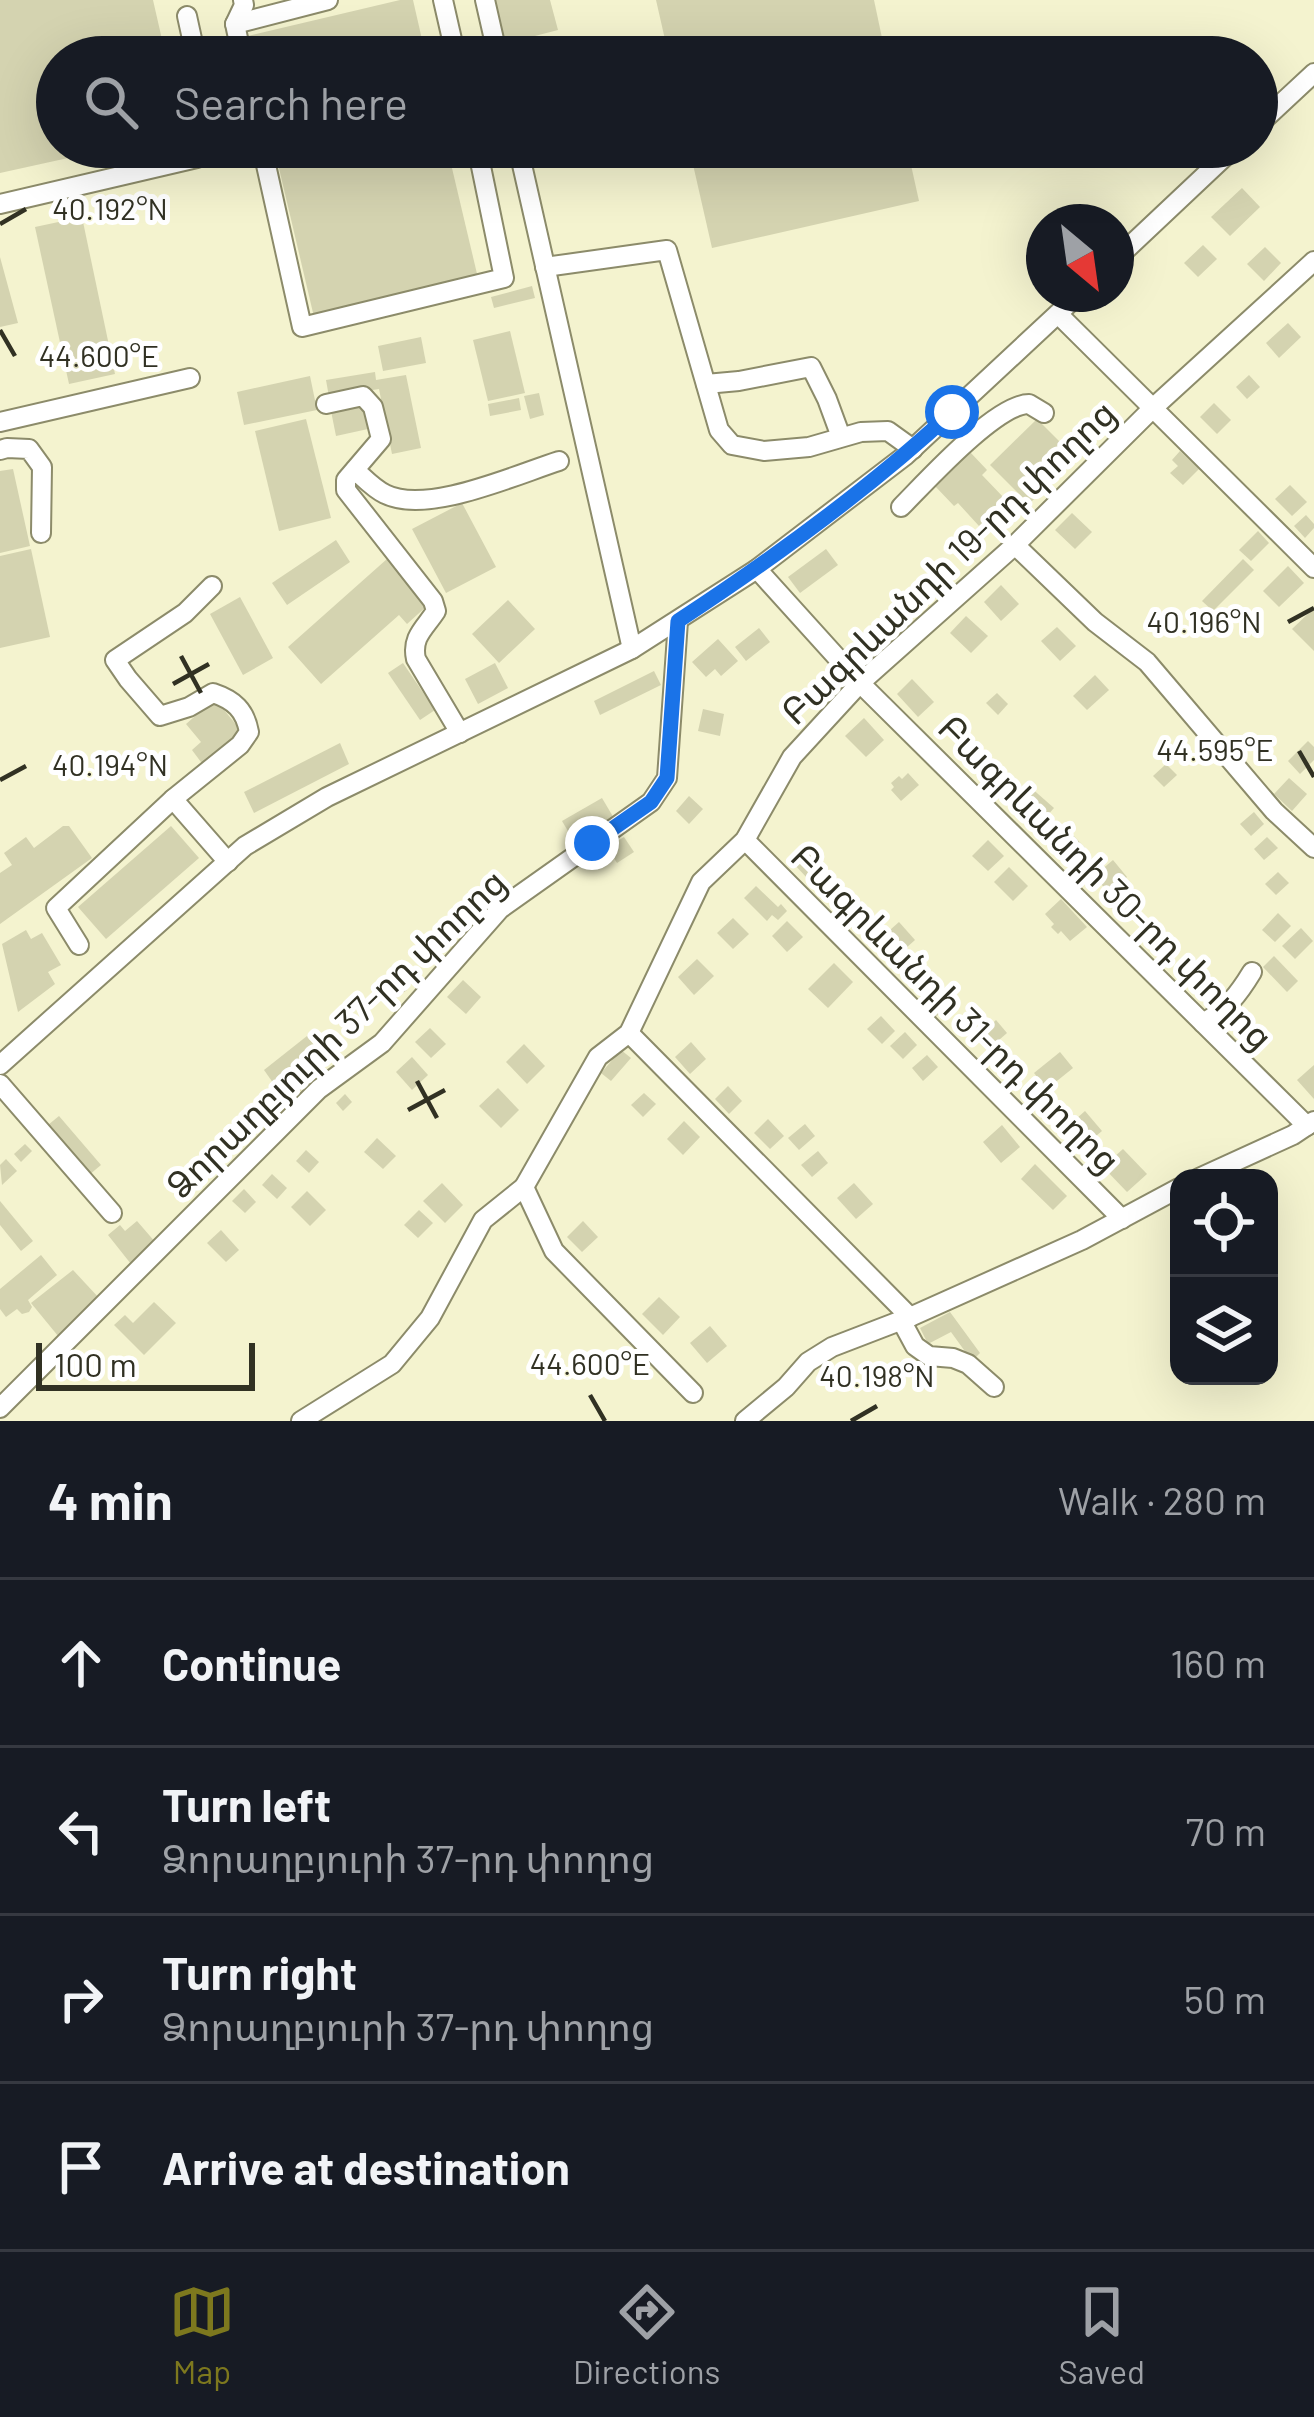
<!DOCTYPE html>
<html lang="en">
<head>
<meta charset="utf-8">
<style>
  body { margin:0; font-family:Barlow,"Noto Sans Armenian",sans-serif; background:#242831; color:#f1f3f6 }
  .controls { position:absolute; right:36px; bottom:36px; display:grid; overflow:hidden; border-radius:24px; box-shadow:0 12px 48px #0002 }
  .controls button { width:108px; height:108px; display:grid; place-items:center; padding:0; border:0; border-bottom:3px solid #363941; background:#171b24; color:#f1f3f6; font:60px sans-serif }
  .compass { position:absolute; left:1026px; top:204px; width:108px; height:108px; border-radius:50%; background:#171b24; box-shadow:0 12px 48px #0002; rotate:151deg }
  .scale { position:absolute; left:36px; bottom:30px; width:219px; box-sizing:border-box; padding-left:12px; border:6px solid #313123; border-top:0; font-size:33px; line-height:42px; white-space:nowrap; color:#313123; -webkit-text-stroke:9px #fff; paint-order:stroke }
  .stop { position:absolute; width:36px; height:36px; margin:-27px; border:9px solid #1a73e8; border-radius:50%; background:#fff }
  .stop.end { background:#1a73e8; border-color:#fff; box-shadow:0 3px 12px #0008 }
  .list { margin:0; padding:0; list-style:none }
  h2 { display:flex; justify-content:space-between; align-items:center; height:156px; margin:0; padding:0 48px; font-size:51px }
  h2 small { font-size:39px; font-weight:400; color:#9ea1a6 }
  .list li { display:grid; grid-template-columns:78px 1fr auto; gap:36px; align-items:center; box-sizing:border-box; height:168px; padding:0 48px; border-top:3px solid #363941 }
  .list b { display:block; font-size:45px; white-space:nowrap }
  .list p { margin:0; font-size:39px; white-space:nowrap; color:#9ea1a6 }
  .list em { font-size:39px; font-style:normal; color:#9ea1a6 }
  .icon { flex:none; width:66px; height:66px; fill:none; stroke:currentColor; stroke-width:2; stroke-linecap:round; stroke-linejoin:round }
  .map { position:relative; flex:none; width:1314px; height:1421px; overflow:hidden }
  .search { position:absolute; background:#171b24; box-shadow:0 12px 48px #0002; left:36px; right:36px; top:36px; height:132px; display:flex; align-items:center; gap:30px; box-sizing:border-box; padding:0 42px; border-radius:66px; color:#9ea1a6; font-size:45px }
  .sheet { height:828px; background:#171b24 }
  nav { display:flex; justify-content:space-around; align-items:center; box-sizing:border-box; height:168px; border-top:3px solid #363941; background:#171b24; font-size:33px; color:#9ea1a6 }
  nav a { display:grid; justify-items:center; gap:6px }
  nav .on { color:#7d781e }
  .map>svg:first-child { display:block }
</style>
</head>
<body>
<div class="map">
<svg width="1314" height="1421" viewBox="0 0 1314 1421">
  <rect width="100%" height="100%" fill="#f4f3cf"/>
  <g fill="#d4d3b0">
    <polygon points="0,0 153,0 166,57 57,57 57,147 109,149 0,173"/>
    <polygon points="400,0 413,0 426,57 253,57 248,36"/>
    <polygon points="492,0 550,0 558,30 504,44"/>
    <polygon points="656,0 874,0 886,57 669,57"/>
    <polygon points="274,147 447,147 478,278 314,317"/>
    <polygon points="689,147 907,147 919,201 712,248"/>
    <polygon points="1242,188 1260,207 1230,236 1211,217"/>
    <polygon points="82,217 115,374 69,384 35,227"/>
    <polygon points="1203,245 1217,259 1198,277 1184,263"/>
    <polygon points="1265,247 1281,263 1264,281 1247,264"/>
    <polygon points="0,257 18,323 0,327"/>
    <polygon points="532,286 535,298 494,308 491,297"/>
    <polygon points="1288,323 1301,337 1279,358 1266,343"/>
    <polygon points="510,331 525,393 488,401 473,340"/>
    <polygon points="421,337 426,363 383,371 378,346"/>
    <polygon points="375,372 376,380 406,375 421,448 392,454 379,389 329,397 326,380"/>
    <polygon points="1249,375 1260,387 1247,399 1236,387"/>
    <polygon points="310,376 317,410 244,425 237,392"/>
    <polygon points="539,393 544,415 530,419 524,396"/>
    <polygon points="519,398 521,410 490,416 488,404"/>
    <polygon points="1214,403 1231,420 1217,434 1200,417"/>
    <polygon points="363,404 368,429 336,436 331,411"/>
    <polygon points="306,419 331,518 279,531 255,431"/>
    <polygon points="1037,419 1076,458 1029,504 990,465"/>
    <polygon points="1180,451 1199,469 1183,485 1170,473 1178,466 1172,460"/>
    <polygon points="970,452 987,470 982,475 1006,500 979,526 958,503 954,506 935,486"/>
    <polygon points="13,469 30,546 0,553 0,471"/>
    <polygon points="1290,485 1307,502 1292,516 1275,499"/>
    <polygon points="462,503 496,567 446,593 412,529"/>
    <polygon points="1072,513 1092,532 1075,549 1055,530"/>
    <polygon points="1306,515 1314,524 1314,528 1305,538 1294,526"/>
    <polygon points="1258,531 1269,543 1251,561 1239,550"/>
    <polygon points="336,540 350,562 287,605 272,583"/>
    <polygon points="31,549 50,637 0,648 0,556"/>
    <polygon points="826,549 838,565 800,593 788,577"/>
    <polygon points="387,559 428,605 407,624 399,615 321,684 288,647"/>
    <polygon points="1243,559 1254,570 1213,611 1202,601"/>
    <polygon points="1288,566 1304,583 1279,607 1263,591"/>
    <polygon points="1001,585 1019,604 1001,621 984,602"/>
    <polygon points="240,597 273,658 243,675 210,614"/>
    <polygon points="508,600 535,629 499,663 472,634"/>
    <polygon points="1314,608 1314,651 1292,629"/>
    <polygon points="966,616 988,636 971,653 950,633"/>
    <polygon points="1057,627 1076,646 1060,661 1041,641"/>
    <polygon points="759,628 770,642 746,661 735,647"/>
    <polygon points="718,639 738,661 721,676 715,669 706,677 692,662"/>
    <polygon points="403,663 435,710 420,720 388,673"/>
    <polygon points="495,663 508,688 478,704 465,679"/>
    <polygon points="654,671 661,685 600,715 594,701"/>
    <polygon points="1095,675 1109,690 1087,710 1073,696"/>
    <polygon points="912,679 934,702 918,717 897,694"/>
    <polygon points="997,693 1008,704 998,715 986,703"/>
    <polygon points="215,699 243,733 204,766 192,750 201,742 186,724"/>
    <polygon points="703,709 724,714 720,736 698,731"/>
    <polygon points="864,718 884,740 866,757 845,736"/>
    <polygon points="1308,741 1314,747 1314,760 1300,774 1288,761"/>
    <polygon points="340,743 349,764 254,813 244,792"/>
    <polygon points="1166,764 1177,775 1164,787 1153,776"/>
    <polygon points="908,773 919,785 901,801 891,790 894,787 891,783 899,776 902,779"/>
    <polygon points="1289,778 1307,794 1292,811 1274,794"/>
    <polygon points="1029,786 1054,808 1037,827 1012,805"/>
    <polygon points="689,796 703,809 689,824 676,811"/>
    <polygon points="602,798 615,820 575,843 562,821"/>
    <polygon points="1254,812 1264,824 1251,836 1240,824"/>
    <polygon points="63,826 69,826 92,858 0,924 0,873 12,865 4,853 26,837 34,848"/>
    <polygon points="171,826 199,858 106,939 78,907"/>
    <polygon points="1073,835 1089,852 1074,867 1057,850"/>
    <polygon points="624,837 634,852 617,863 607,847"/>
    <polygon points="1267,837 1278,848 1264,860 1254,849"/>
    <polygon points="988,840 1004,856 988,871 972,856"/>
    <polygon points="808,847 824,864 808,879 792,862"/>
    <polygon points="1113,860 1127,877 1109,893 1094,876"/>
    <polygon points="1009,867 1028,886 1013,901 994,882"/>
    <polygon points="1278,872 1289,883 1276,895 1265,884"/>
    <polygon points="756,886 778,907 781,904 787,911 778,920 772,915 767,921 744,898"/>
    <polygon points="1124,889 1135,902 1119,916 1108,904"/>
    <polygon points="850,890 867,908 853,921 836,903"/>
    <polygon points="1061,899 1087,927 1070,941 1061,931 1058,934 1051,927 1054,924 1045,914"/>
    <polygon points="1278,913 1291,926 1275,942 1262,930"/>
    <polygon points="733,918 749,934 733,949 717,933"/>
    <polygon points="787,921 803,937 787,952 772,936"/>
    <polygon points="899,922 915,940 897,956 881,938"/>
    <polygon points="1301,928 1313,941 1295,959 1282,946"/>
    <polygon points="26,930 31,939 42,933 61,965 48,972 55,984 18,1012 2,944"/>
    <polygon points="1274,956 1298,981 1287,992 1263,967"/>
    <polygon points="697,959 714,976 694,995 678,977"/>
    <polygon points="834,963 853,982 828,1008 808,989"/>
    <polygon points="924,970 937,984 924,997 911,982"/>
    <polygon points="396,976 407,990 392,1001 381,987"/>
    <polygon points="463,980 481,997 466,1014 447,997"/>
    <polygon points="1221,987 1231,999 1215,1011 1206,998"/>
    <polygon points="949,990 960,1001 950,1011 946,1007 935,1018 927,1011"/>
    <polygon points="881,1016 895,1031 882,1044 867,1029"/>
    <polygon points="996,1020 1007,1033 991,1047 980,1035"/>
    <polygon points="430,1028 446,1044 431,1058 415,1042"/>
    <polygon points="905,1032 917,1045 903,1059 890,1046"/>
    <polygon points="307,1036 327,1062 288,1104 264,1070"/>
    <polygon points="691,1042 706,1059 690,1074 675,1057"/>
    <polygon points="524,1044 545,1066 527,1084 506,1062"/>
    <polygon points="621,1050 631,1058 611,1081 601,1073"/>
    <polygon points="1060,1052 1073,1068 1047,1089 1034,1073"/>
    <polygon points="927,1055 938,1067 923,1081 912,1068"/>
    <polygon points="412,1057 428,1075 412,1090 396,1072"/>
    <polygon points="1314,1065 1314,1099 1297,1080"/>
    <polygon points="728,1086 742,1101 729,1114 715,1099"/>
    <polygon points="498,1088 519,1110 501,1128 479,1106"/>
    <polygon points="644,1093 656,1104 643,1117 631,1105"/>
    <polygon points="345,1094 352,1102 343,1111 336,1103"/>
    <polygon points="1085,1111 1102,1131 1084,1146 1067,1127"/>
    <polygon points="59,1116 101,1165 89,1175 48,1125"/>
    <polygon points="768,1119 784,1136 770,1149 754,1133"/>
    <polygon points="684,1121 700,1137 683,1155 667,1139"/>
    <polygon points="805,1124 815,1136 799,1150 788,1138"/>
    <polygon points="1002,1125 1020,1147 1001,1163 983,1142"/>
    <polygon points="377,1138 396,1156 383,1169 364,1152"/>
    <polygon points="25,1144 32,1151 21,1162 14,1154"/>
    <polygon points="1123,1149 1147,1174 1127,1192 1103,1167"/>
    <polygon points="306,1150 319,1162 309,1173 296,1161"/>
    <polygon points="818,1151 828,1163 812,1177 801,1165"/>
    <polygon points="6,1159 17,1171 2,1185 0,1165"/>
    <polygon points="1035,1164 1067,1196 1053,1210 1021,1179"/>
    <polygon points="272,1174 287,1188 277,1199 262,1185"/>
    <polygon points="442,1183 463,1205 445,1223 423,1201"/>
    <polygon points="854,1183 873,1204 856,1219 837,1198"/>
    <polygon points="244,1189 256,1202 245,1213 232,1201"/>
    <polygon points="307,1191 326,1210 310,1226 291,1207"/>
    <polygon points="0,1201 33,1241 21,1251 0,1225"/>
    <polygon points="419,1210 433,1223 418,1238 404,1225"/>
    <polygon points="137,1221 156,1243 131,1264 108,1235 120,1225 125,1231"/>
    <polygon points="583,1221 598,1237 582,1252 567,1237"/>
    <polygon points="221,1230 239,1250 226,1262 207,1243"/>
    <polygon points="41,1255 57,1275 28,1300 32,1307 29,1312 22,1314 17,1309 6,1317 0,1309 0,1289"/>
    <polygon points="73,1270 99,1298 63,1342 31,1303"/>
    <polygon points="659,1297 680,1317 663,1335 642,1314"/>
    <polygon points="154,1302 176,1323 144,1355 114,1325 125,1315 133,1323"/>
    <polygon points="950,1312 980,1353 972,1361 951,1332 928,1344 920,1328"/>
    <polygon points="710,1326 727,1346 707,1363 690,1343"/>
  </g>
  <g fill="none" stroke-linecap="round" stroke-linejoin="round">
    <g stroke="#8c8b6a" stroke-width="22">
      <g id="minor">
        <polyline points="443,0 456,57"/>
        <polyline points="485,0 498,57"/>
        <polyline points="187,16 196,57"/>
        <polyline points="235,24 328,0"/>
        <polyline points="242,57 235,24 244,5 243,0"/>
        <polyline points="1257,126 1314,73"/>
        <polyline points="262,147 302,327 504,278 477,147"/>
        <polyline points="518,147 632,649"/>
        <polyline points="0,204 197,158 212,147"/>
        <polyline points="1116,259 1235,147"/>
        <polyline points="545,267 667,250 719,430 732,445 764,451 809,447 861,432 888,431 913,449"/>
        <polyline points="1058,314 1314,568"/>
        <polyline points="706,384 739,381 811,367 827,399 841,437"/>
        <path d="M326,404L363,396L373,407L381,439L346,480V490L433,601L436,611C425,628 411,637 416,659L460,733"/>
        <polyline points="0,422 190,378"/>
        <polyline points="0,450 7,448 29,449 42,467 41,533"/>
        <path d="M355,470C364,478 374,489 385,494C427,515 515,475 559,461"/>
        <path d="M901,507C926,482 996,404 1029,404L1044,413"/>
        <polyline points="1015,545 1095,622 1147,662 1274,811 1314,848"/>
        <polyline points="757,569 860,683 1307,1126"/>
        <path d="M212,586L185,613L115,660L128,679L160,716L189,707L213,693C234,700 245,710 249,732L240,745L173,799L228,862"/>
        <polyline points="745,840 1122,1219"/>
        <polyline points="79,945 56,908 173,799"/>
        <path d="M1203,1023C1227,1009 1238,995 1252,972"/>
        <polyline points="629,1033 910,1317"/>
        <polyline points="0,1065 245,846 327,797 632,649 757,569 906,455 1079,294"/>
        <polyline points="0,1084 112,1213"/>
        <polyline points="1199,1178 1293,1135 1314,1121"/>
        <polyline points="524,1187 554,1251 693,1393"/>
        <polyline points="901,1320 915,1346 929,1356 953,1358 968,1364 994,1387"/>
        <polyline points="0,1408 319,1089 382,1043 500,909 651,802 667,778 678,621"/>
        <polyline points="301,1421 392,1364 430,1318 483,1220 524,1187 598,1057 629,1033 701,882 745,840 792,757 860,683 1015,545 1154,407 1314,261"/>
        <polyline points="745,1421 786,1387 808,1362 832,1347 910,1317 1082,1240 1179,1188"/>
      </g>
    </g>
    <use href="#minor" stroke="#fff" stroke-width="18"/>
  </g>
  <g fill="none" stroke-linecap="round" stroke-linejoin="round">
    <path stroke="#1a73e8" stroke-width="15" d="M592,843L651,802L667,778L678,621C774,558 868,490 952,412"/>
  </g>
  <path fill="none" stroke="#313123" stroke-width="4.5" d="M0,224L26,209M0,330L15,356M1288,622L1314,608M181,656L201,693M173,684L209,664M1299,751L1314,777M0,780L26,766M417,1081L437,1118M408,1110L445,1090M590,1395L605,1421M851,1421L877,1406"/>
  <g text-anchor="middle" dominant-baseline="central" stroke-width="10" stroke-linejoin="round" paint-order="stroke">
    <g font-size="36" fill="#313123" stroke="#fff">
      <text transform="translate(947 561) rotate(-44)">Բագրևանդի 19-րդ փողոց</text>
      <text transform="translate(1107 881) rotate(45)">Բագրևանդի 30-րդ փողոց</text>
      <text transform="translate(957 1007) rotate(45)">Բագրևանդի 31-րդ փողոց</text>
      <text transform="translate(335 1032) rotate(-44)">Ձորաղբյուրի 37-րդ փողոց</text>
    </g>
  </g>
  <g font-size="30" text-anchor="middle" fill="#313123" stroke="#fff" stroke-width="10" stroke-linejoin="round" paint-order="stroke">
    <text x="110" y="220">40.192°N</text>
    <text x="99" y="367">44.600°E</text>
    <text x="1204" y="633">40.196°N</text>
    <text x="1215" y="761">44.595°E</text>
    <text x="110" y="776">40.194°N</text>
    <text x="590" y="1375">44.600°E</text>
    <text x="877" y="1387">40.198°N</text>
  </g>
</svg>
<div class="controls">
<button><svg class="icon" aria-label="locate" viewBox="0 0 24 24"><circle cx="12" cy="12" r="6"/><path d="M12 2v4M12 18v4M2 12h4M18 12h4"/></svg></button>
<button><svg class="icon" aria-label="layers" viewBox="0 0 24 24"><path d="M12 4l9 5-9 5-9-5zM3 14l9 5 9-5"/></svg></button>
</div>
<svg class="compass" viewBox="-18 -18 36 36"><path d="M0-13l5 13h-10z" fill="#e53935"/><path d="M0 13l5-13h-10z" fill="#9ea1a6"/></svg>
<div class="scale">100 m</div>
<div class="stop" style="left:952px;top:412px"></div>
<div class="stop end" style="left:592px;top:843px"></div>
<div class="search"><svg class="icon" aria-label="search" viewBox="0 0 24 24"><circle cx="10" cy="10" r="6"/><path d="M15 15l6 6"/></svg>Search here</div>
</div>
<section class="sheet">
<h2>4 min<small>Walk · 280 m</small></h2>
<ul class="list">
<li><svg class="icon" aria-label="ahead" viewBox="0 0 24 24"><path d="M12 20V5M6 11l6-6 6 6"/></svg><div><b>Continue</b></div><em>160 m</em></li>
<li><svg class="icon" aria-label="left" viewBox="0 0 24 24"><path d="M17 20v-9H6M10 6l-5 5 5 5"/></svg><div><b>Turn left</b><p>Ձորաղբյուրի 37-րդ փողոց</p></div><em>70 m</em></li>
<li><svg class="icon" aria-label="right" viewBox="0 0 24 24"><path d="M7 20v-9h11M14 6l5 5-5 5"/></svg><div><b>Turn right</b><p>Ձորաղբյուրի 37-րդ փողոց</p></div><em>50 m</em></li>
<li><svg class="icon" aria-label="arrive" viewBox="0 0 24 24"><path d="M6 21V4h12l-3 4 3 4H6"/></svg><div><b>Arrive at destination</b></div></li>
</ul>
</section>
<nav>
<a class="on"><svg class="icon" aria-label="map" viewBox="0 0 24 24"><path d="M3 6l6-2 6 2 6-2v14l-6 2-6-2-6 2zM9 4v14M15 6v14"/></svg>Map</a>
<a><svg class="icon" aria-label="directions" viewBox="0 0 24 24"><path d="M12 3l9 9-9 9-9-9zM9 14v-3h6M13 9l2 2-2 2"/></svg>Directions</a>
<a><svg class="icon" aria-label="saved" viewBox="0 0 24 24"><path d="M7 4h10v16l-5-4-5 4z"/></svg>Saved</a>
</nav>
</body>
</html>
